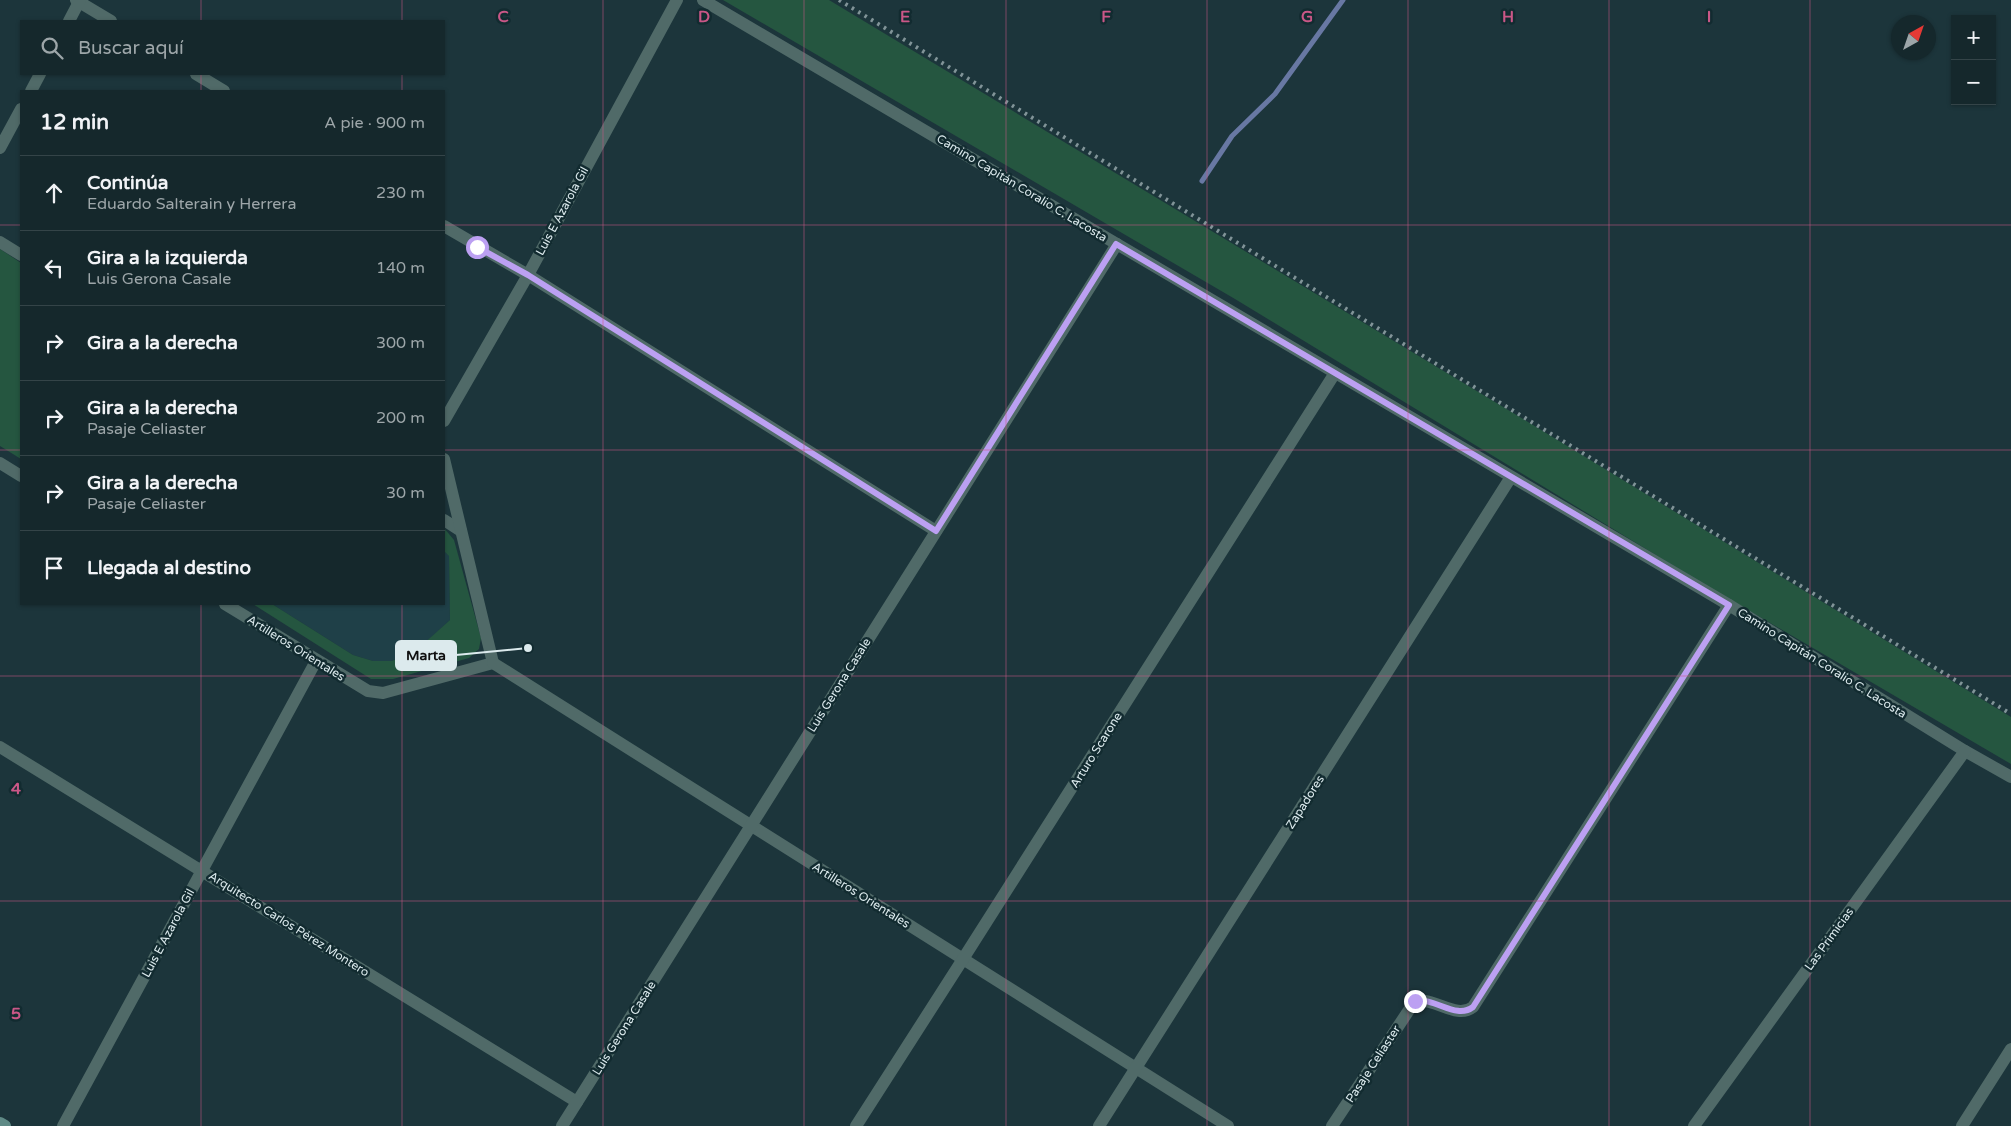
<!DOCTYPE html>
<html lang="es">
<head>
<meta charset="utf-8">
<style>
  body { margin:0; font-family:"Varela Round",sans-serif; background:#223438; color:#f1f3f6 }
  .controls { position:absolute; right:15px; top:15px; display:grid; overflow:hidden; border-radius:0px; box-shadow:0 1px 4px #0004 }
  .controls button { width:45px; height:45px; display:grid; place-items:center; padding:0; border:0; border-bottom:1px solid #344448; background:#15282c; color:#f1f3f6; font:25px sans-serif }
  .compass { position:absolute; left:1891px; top:15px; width:45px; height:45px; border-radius:50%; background:#15282c; box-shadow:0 1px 4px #0004; rotate:40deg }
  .stop { position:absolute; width:15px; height:15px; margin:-11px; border:4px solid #bca0f2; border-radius:50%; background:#fff }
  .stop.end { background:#bca0f2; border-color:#fff; box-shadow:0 1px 5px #0008 }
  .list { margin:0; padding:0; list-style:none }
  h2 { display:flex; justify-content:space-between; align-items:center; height:65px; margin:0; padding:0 20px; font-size:21px }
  h2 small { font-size:16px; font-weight:400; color:#9da6a9 }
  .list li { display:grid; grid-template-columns:32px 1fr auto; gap:15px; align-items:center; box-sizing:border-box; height:75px; padding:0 20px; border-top:1px solid #344448 }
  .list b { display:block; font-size:19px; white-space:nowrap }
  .list p { margin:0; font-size:16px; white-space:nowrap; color:#9da6a9 }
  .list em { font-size:16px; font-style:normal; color:#9da6a9 }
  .icon { flex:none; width:28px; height:28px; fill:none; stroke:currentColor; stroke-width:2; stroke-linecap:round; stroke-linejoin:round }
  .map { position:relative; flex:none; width:2011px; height:1126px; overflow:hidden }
  .search { position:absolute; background:#15282c; box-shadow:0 1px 4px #0004; left:20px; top:20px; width:425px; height:55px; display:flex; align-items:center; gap:12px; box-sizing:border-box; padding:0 18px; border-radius:0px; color:#9da6a9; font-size:19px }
  .panel { position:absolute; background:#15282c; box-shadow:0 1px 4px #0004; left:20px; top:90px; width:425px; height:515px; border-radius:0px }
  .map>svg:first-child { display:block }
</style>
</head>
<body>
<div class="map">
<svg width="2011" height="1126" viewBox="0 0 2011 1126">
  <rect width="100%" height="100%" fill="#1c353b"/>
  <polygon fill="#1f4048" points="444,551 449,556 450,620 412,655 391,661 373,661 353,655 272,604 444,604"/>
  <g fill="#255640">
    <polygon points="723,0 829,0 1528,422 2011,717 2011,764 1697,580 1235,299"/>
    <polygon points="0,249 21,263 21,459 0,446"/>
    <polygon points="444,528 454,540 481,638 479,649 469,658 393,679 371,679 253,604 272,604 353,655 373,661 391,661 411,655 450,620 449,556 444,551"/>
  </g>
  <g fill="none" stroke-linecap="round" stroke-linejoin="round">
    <polyline stroke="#6878a3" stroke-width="5" points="1202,181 1232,136 1275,94 1343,0"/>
    <g stroke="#506a68" stroke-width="12">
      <polyline points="76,0 111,21"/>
      <polyline points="703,0 1729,605 1965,751 2011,777"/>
      <polyline points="69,21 80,0"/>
      <polyline points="196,74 224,91"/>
      <polyline points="31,91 40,74"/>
      <polyline points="0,148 21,109"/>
      <polyline points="444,226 528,275 936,531"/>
      <polyline points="0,242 21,255"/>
      <polyline points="444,421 528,275 677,0"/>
      <polyline points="0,463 21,476"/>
      <polyline points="444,520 461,531"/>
      <polyline points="225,604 368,691 383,693 493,663 444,459"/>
      <polyline points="493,663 1228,1126"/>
      <polyline points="0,747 577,1102"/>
      <polyline points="63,1126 316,661"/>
      <polyline points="562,1126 1117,244"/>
      <polyline points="856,1126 963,959 1335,373"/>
      <polyline points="1099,1126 1511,477"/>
      <path d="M1332,1126L1415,1001C1435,997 1456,1020 1473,1007L1729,605"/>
      <polyline points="1694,1126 1965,751"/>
      <polyline points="1962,1126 2011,1049"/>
    </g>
    <polyline stroke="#5f8a86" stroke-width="12" points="0,1123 5,1126"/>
    <polyline stroke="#819498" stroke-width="4" stroke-dasharray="2.5 5" stroke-linecap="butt" points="839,0 2011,714"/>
  </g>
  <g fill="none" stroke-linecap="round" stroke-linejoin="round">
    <path stroke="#bca0f2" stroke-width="6" d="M477,247L528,275L936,531L1116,244L1729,605L1473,1007C1456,1020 1435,997 1415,1001"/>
  </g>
  <path fill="none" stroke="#ca5787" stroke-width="1" stroke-opacity="0.55" d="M201,0V21M402,0V21M603,0V1126M804,0V1126M1006,0V1126M1207,0V1126M1408,0V1126M1609,0V1126M1810,0V1126M201,74V91M402,74V91M0,225H21M444,225H2011M0,450H21M444,450H2011M201,604V1126M402,604V1126M0,676H2011M0,901H2011"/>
  <g text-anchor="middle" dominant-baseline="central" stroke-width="5" stroke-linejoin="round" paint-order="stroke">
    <g font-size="12" fill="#dceaed" stroke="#122b30">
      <text transform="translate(1022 188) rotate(31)">Camino Capitán Coralio C. Lacosta</text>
      <text transform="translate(562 211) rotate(-62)">Luis E Azarola Gil</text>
      <text transform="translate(296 648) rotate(32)">Artilleros Orientales</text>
      <text transform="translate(1822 663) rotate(32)">Camino Capitán Coralio C. Lacosta</text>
      <text transform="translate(839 685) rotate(-58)">Luis Gerona Casale</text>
      <text transform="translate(1096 750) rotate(-58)">Arturo Scarone</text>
      <text transform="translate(1305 802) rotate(-58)">Zapadores</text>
      <text transform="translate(861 895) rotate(32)">Artilleros Orientales</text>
      <text transform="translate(289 924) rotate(32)">Arquitecto Carlos Pérez Montero</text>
      <text transform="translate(168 933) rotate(-62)">Luis E Azarola Gil</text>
      <text transform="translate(1829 939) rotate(-54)">Las Primicias</text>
      <text transform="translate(624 1028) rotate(-58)">Luis Gerona Casale</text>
      <text transform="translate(1373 1064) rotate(-57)">Pasaje Celiaster</text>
    </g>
  </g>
  <g font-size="16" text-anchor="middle" font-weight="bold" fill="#ca5787" stroke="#122b30" stroke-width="5" stroke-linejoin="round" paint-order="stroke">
    <text x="503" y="22">C</text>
    <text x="704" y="22">D</text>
    <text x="905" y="22">E</text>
    <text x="1106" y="22">F</text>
    <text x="1307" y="22">G</text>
    <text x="1508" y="22">H</text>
    <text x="1709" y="22">I</text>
    <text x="16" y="794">4</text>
    <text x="16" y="1019">5</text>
  </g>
  <path fill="none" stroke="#dceaed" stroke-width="2" d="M528 648L456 655"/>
  <circle fill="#dceaed" stroke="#122b30" stroke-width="2" cx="528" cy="648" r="5"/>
  <rect fill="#dceaed" stroke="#dceaed" stroke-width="2" x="396" y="641" width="60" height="29" rx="5"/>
  <g font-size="14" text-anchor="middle" font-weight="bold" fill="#111">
    <text x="426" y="660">Marta</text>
  </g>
</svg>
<div class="controls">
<button>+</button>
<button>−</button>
</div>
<svg class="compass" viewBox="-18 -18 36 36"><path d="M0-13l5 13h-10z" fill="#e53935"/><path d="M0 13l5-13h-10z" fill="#9da6a9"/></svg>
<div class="stop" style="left:477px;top:247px"></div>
<div class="stop end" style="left:1415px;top:1001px"></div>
<div class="search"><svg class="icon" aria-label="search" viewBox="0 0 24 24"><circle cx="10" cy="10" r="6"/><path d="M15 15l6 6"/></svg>Buscar aquí</div>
<section class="panel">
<h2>12 min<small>A pie · 900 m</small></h2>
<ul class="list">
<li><svg class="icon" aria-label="ahead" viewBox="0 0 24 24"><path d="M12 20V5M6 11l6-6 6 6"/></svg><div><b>Continúa</b><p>Eduardo Salterain y Herrera</p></div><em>230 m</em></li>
<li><svg class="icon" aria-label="left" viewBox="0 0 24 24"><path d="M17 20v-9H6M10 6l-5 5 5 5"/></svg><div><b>Gira a la izquierda</b><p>Luis Gerona Casale</p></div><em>140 m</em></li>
<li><svg class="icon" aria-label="right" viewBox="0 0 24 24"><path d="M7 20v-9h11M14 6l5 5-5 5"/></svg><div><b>Gira a la derecha</b></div><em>300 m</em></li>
<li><svg class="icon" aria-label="right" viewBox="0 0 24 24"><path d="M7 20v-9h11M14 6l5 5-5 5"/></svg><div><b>Gira a la derecha</b><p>Pasaje Celiaster</p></div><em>200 m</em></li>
<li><svg class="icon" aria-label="right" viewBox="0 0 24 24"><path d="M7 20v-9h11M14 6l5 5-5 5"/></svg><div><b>Gira a la derecha</b><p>Pasaje Celiaster</p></div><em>30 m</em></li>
<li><svg class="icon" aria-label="arrive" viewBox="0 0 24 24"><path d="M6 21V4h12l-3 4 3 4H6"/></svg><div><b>Llegada al destino</b></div></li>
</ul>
</section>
</div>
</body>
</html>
